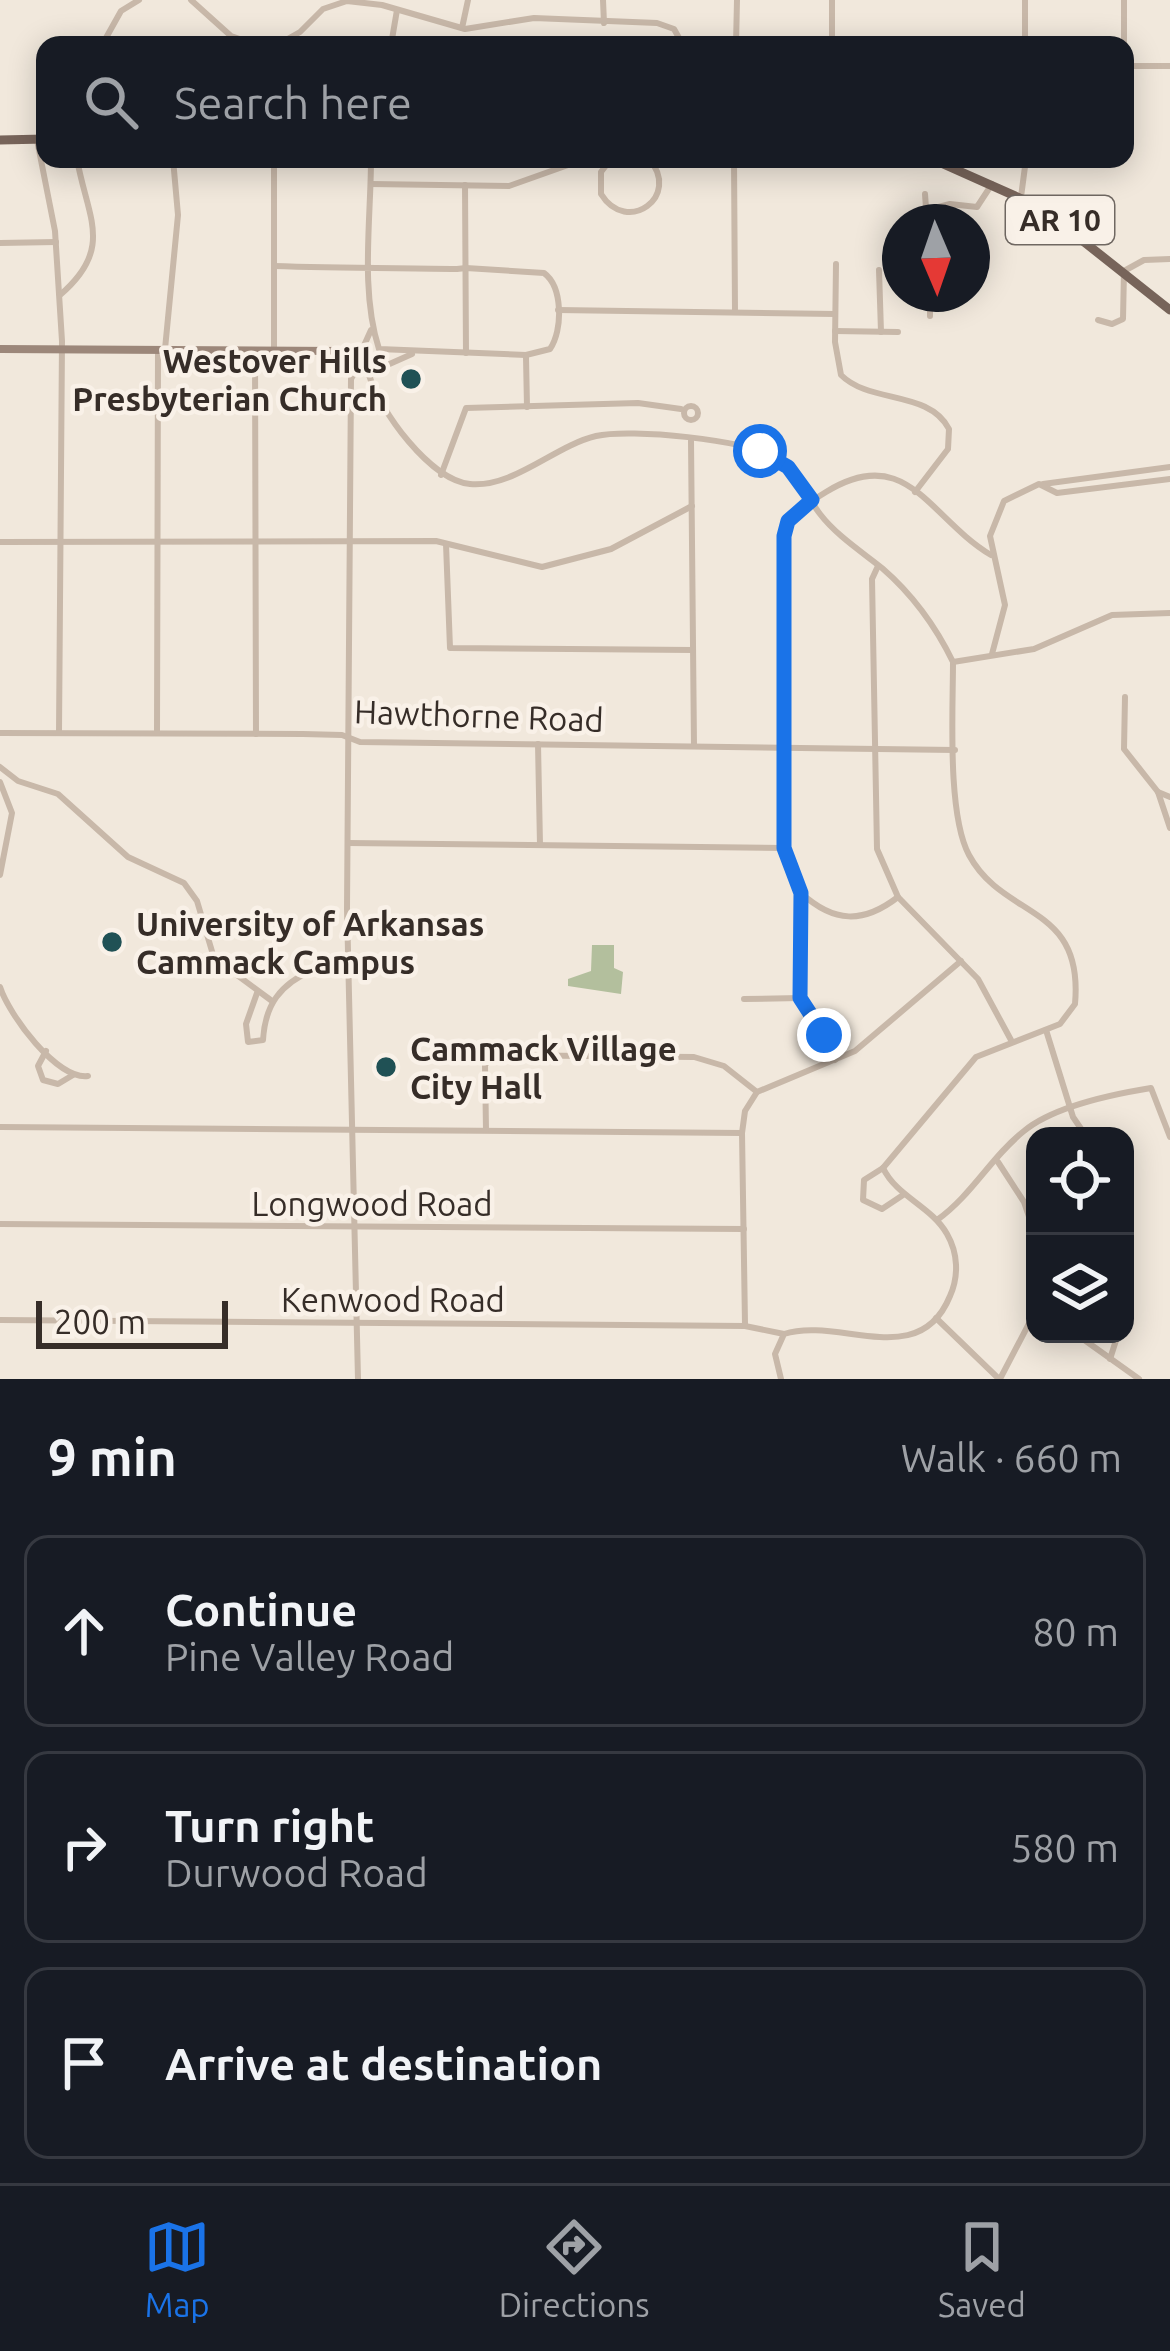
<!DOCTYPE html>
<html lang="en">
<head>
<meta charset="utf-8">
<style>
  body { margin:0; font-family:Ubuntu,sans-serif; background:#242831; color:#f1f3f6 }
  .controls { position:absolute; right:36px; bottom:36px; display:grid; overflow:hidden; border-radius:24px; box-shadow:0 6px 30px #0003 }
  .controls button { width:108px; height:108px; display:grid; place-items:center; padding:0; border:0; border-bottom:3px solid #363941; background:#171b24; color:#f1f3f6; font:60px sans-serif }
  .compass { position:absolute; left:882px; top:204px; width:108px; height:108px; border-radius:50%; background:#171b24; box-shadow:0 6px 30px #0003; rotate:178deg }
  .scale { position:absolute; left:36px; bottom:30px; width:192px; box-sizing:border-box; padding-left:12px; border:6px solid #362d28; border-top:0; font-size:33px; line-height:42px; white-space:nowrap; color:#362d28; -webkit-text-stroke:9px #f9f1e8; paint-order:stroke }
  .stop { position:absolute; width:36px; height:36px; margin:-27px; border:9px solid #1a73e8; border-radius:50%; background:#fff }
  .stop.end { background:#1a73e8; border-color:#fff; box-shadow:0 3px 12px #0008 }
  .list { margin:0; padding:0; list-style:none }
  h2 { display:flex; justify-content:space-between; align-items:center; height:156px; margin:0; padding:0 48px; font-size:51px }
  h2 small { font-size:39px; font-weight:400; color:#9ea1a6 }
  .list li { display:grid; grid-template-columns:78px 1fr auto; gap:36px; align-items:center; box-sizing:border-box; height:192px; margin:0 24px 24px; padding:0 24px; border:3px solid #363941; border-radius:24px }
  .list b { display:block; font-size:45px; white-space:nowrap }
  .list p { margin:0; font-size:39px; white-space:nowrap; color:#9ea1a6 }
  .list em { font-size:39px; font-style:normal; color:#9ea1a6 }
  .icon { flex:none; width:66px; height:66px; fill:none; stroke:currentColor; stroke-width:2; stroke-linecap:round; stroke-linejoin:round }
  .map { position:relative; flex:none; width:1170px; height:1379px; overflow:hidden }
  .search { position:absolute; background:#171b24; box-shadow:0 6px 30px #0003; left:36px; right:36px; top:36px; height:132px; display:flex; align-items:center; gap:30px; box-sizing:border-box; padding:0 42px; border-radius:24px; color:#9ea1a6; font-size:45px }
  .sheet { height:804px; background:#171b24 }
  nav { display:flex; justify-content:space-around; align-items:center; box-sizing:border-box; height:168px; border-top:3px solid #363941; background:#171b24; font-size:33px; color:#9ea1a6 }
  nav a { display:grid; justify-items:center; gap:6px }
  nav .on { color:#1a73e8 }
  .map>svg:first-child { display:block }
</style>
</head>
<body>
<div class="map">
<svg width="1170" height="1379" viewBox="0 0 1170 1379">
  <rect width="100%" height="100%" fill="#f1e8dc"/>
  <polygon fill="#b3bf9d" points="592,945 614,945 614,968 623,972 621,994 568,986 568,979 591,971"/>
  <g fill="none" stroke-linecap="round" stroke-linejoin="round">
    <g stroke="#c8b8a9" stroke-width="6">
      <polyline points="191,0 231,36 257,45"/>
      <polyline points="603,0 604,23"/>
      <polyline points="1025,0 1025,45"/>
      <polyline points="462,28 468,0"/>
      <polyline points="102,45 121,11 139,0"/>
      <polyline points="277,45 300,32 323,9 347,1 382,5 465,29 534,18 657,23 674,29 683,45"/>
      <polyline points="391,45 397,10"/>
      <polyline points="736,45 737,0"/>
      <polyline points="832,45 832,0"/>
      <polyline points="1124,45 1124,0"/>
      <polyline points="1125,66 1170,66"/>
      <polyline points="45,132 37,140 55,231 62,341 59,733"/>
      <polyline points="274,159 274,350"/>
      <path d="M611,159L601,172V194C627,236 682,196 649,159"/>
      <polyline points="734,159 735,311"/>
      <polyline points="371,184 509,186 585,159"/>
      <polyline points="465,185 466,353"/>
      <polyline points="925,194 927,222"/>
      <polyline points="1021,197 1026,159"/>
      <polyline points="927,210 950,204 977,207 992,184"/>
      <polyline points="0,243 56,242"/>
      <path d="M836,264L835,342L841,375C870,404 929,390 949,429L948,449L915,492"/>
      <path d="M274,266C335,268 396,268 457,269L466,268L544,273C563,287 563,330 550,349L526,355L379,349C360,291 371,219 371,159"/>
      <polyline points="879,270 881,332"/>
      <polyline points="930,294 930,316"/>
      <path d="M60,295C115,248 87,217 77,159"/>
      <polyline points="558,310 835,314"/>
      <polyline points="1098,320 1112,324 1123,319 1124,271 1144,260 1170,259"/>
      <polyline points="835,331 898,332"/>
      <polyline points="165,349 178,215 173,159"/>
      <polyline points="255,350 256,734"/>
      <polyline points="338,351 371,375 385,366 383,352"/>
      <polyline points="526,357 527,407"/>
      <polyline points="357,361 371,330"/>
      <polyline points="358,366 351,379 347,909 358,1379"/>
      <polyline points="385,366 412,354"/>
      <path d="M369,375C380,411 430,480 470,484C514,488 554,446 596,436C631,428 746,440 776,457C799,471 805,495 820,514C836,535 862,552 882,568C912,594 936,627 953,662C953,710 947,814 969,855C1004,920 1084,903 1075,1004L1060,1024L976,1057L883,1168"/>
      <circle cx="691" cy="413" r="7"/>
      <polyline points="691,441 694,745"/>
      <polyline points="441,475 466,408 638,403 681,409"/>
      <polyline points="1043,484 1170,467"/>
      <polyline points="0,542 436,541 542,567 611,549 692,506"/>
      <polyline points="446,544 450,648 693,650"/>
      <polyline points="878,566 872,579 877,849 898,897 978,979 1011,1040"/>
      <polyline points="992,654 1005,605 990,536 1004,501 1039,484 1057,493 1170,479"/>
      <polyline points="953,662 1034,649 1112,615 1170,613"/>
      <polyline points="1125,697 1124,749 1158,792 1170,828"/>
      <polyline points="0,733 303,734 342,735 360,742 955,750"/>
      <polyline points="157,733 158,350"/>
      <polyline points="538,744 540,845"/>
      <polyline points="0,767 18,781 58,794 128,857 184,883 197,901 214,958 272,1001"/>
      <polyline points="0,782 12,813 0,875"/>
      <polyline points="1158,792 1170,797"/>
      <polyline points="348,843 783,848"/>
      <path d="M801,893C834,923 863,924 898,897"/>
      <path d="M0,987C9,1015 57,1080 88,1076"/>
      <path d="M257,993L246,1024L248,1042L263,1040C265,1005 280,984 313,970"/>
      <polyline points="744,999 800,998"/>
      <polyline points="1046,1030 1073,1117 1086,1136"/>
      <polyline points="46,1051 38,1066 43,1080 58,1084 73,1075"/>
      <path d="M835,1060L800,998L801,893L784,848L785,529C793,511 810,502 826,492C907,442 929,518 991,555"/>
      <polyline points="0,1127 742,1133"/>
      <polyline points="486,1130 485,1065 495,1055 694,1057 724,1066 757,1092"/>
      <polyline points="998,1162 1024,1202 1035,1234"/>
      <polyline points="883,1168 864,1180 863,1200 882,1209 903,1195"/>
      <path d="M937,1220C972,1195 991,1157 1024,1131C1053,1107 1114,1094 1151,1088L1170,1137"/>
      <polyline points="0,1224 744,1229"/>
      <polyline points="1125,1245 1125,1299"/>
      <polyline points="936,1318 999,1379"/>
      <polyline points="0,1320 745,1326 784,1334"/>
      <polyline points="745,1324 742,1133 745,1111 757,1092 855,1051 961,961"/>
      <polyline points="1076,1334 1139,1379"/>
      <polyline points="1110,1359 1118,1334"/>
      <path d="M781,1379L775,1354L784,1334C839,1316 919,1372 950,1296C959,1276 958,1253 947,1234C931,1206 897,1197 883,1168"/>
      <polyline points="1000,1379 1035,1312"/>
    </g>
    <polyline stroke="#9c877a" stroke-width="8" points="0,349 338,351"/>
    <g stroke="#77645a" stroke-width="9">
      <polyline points="0,140 45,139"/>
      <polyline points="932,159 1040,207 1170,310"/>
    </g>
  </g>
  <g fill="none" stroke-linecap="round" stroke-linejoin="round">
    <polyline stroke="#1a73e8" stroke-width="15" points="760,451 788,467 812,500 788,521 784,536 784,848 801,893 800,998 824,1035"/>
  </g>
  <g fill="#205155" stroke="#f9f1e8" stroke-width="4.5">
    <circle cx="411" cy="379" r="12"/>
    <circle cx="112" cy="942" r="12"/>
    <circle cx="386" cy="1067" r="12"/>
  </g>
  <g text-anchor="middle" dominant-baseline="central" stroke-width="9" stroke-linejoin="round" paint-order="stroke">
    <rect fill="#f9f1e8" stroke="#706862" stroke-width="3" x="1006" y="196" width="108" height="48" rx="9"/>
    <g font-size="30" font-weight="bold" fill="#362d28">
      <text x="1060" y="220">AR 10</text>
    </g>
    <g font-size="33" font-weight="bold" fill="#362d28" stroke="#f9f1e8" text-anchor="start">
      <text x="387" y="360" text-anchor="end">Westover Hills<tspan x="387" dy="38">Presbyterian Church</tspan></text>
      <text x="136" y="923">University of Arkansas<tspan x="136" dy="38">Cammack Campus</tspan></text>
      <text x="410" y="1048">Cammack Village<tspan x="410" dy="38">City Hall</tspan></text>
    </g>
    <g font-size="33" fill="#362d28" stroke="#f9f1e8">
      <text transform="translate(479 715) rotate(2)">Hawthorne Road</text>
      <text x="372" y="1203">Longwood Road</text>
      <text x="393" y="1299">Kenwood Road</text>
    </g>
  </g>
</svg>
<div class="controls">
<button><svg class="icon" aria-label="locate" viewBox="0 0 24 24"><circle cx="12" cy="12" r="6"/><path d="M12 2v4M12 18v4M2 12h4M18 12h4"/></svg></button>
<button><svg class="icon" aria-label="layers" viewBox="0 0 24 24"><path d="M12 4l9 5-9 5-9-5zM3 14l9 5 9-5"/></svg></button>
</div>
<svg class="compass" viewBox="-18 -18 36 36"><path d="M0-13l5 13h-10z" fill="#e53935"/><path d="M0 13l5-13h-10z" fill="#9ea1a6"/></svg>
<div class="scale">200 m</div>
<div class="stop" style="left:760px;top:451px"></div>
<div class="stop end" style="left:824px;top:1035px"></div>
<div class="search"><svg class="icon" aria-label="search" viewBox="0 0 24 24"><circle cx="10" cy="10" r="6"/><path d="M15 15l6 6"/></svg>Search here</div>
</div>
<section class="sheet">
<h2>9 min<small>Walk · 660 m</small></h2>
<ul class="list">
<li><svg class="icon" aria-label="ahead" viewBox="0 0 24 24"><path d="M12 20V5M6 11l6-6 6 6"/></svg><div><b>Continue</b><p>Pine Valley Road</p></div><em>80 m</em></li>
<li><svg class="icon" aria-label="right" viewBox="0 0 24 24"><path d="M7 20v-9h11M14 6l5 5-5 5"/></svg><div><b>Turn right</b><p>Durwood Road</p></div><em>580 m</em></li>
<li><svg class="icon" aria-label="arrive" viewBox="0 0 24 24"><path d="M6 21V4h12l-3 4 3 4H6"/></svg><div><b>Arrive at destination</b></div></li>
</ul>
</section>
<nav>
<a class="on"><svg class="icon" aria-label="map" viewBox="0 0 24 24"><path d="M3 6l6-2 6 2 6-2v14l-6 2-6-2-6 2zM9 4v14M15 6v14"/></svg>Map</a>
<a><svg class="icon" aria-label="directions" viewBox="0 0 24 24"><path d="M12 3l9 9-9 9-9-9zM9 14v-3h6M13 9l2 2-2 2"/></svg>Directions</a>
<a><svg class="icon" aria-label="saved" viewBox="0 0 24 24"><path d="M7 4h10v16l-5-4-5 4z"/></svg>Saved</a>
</nav>
</body>
</html>
